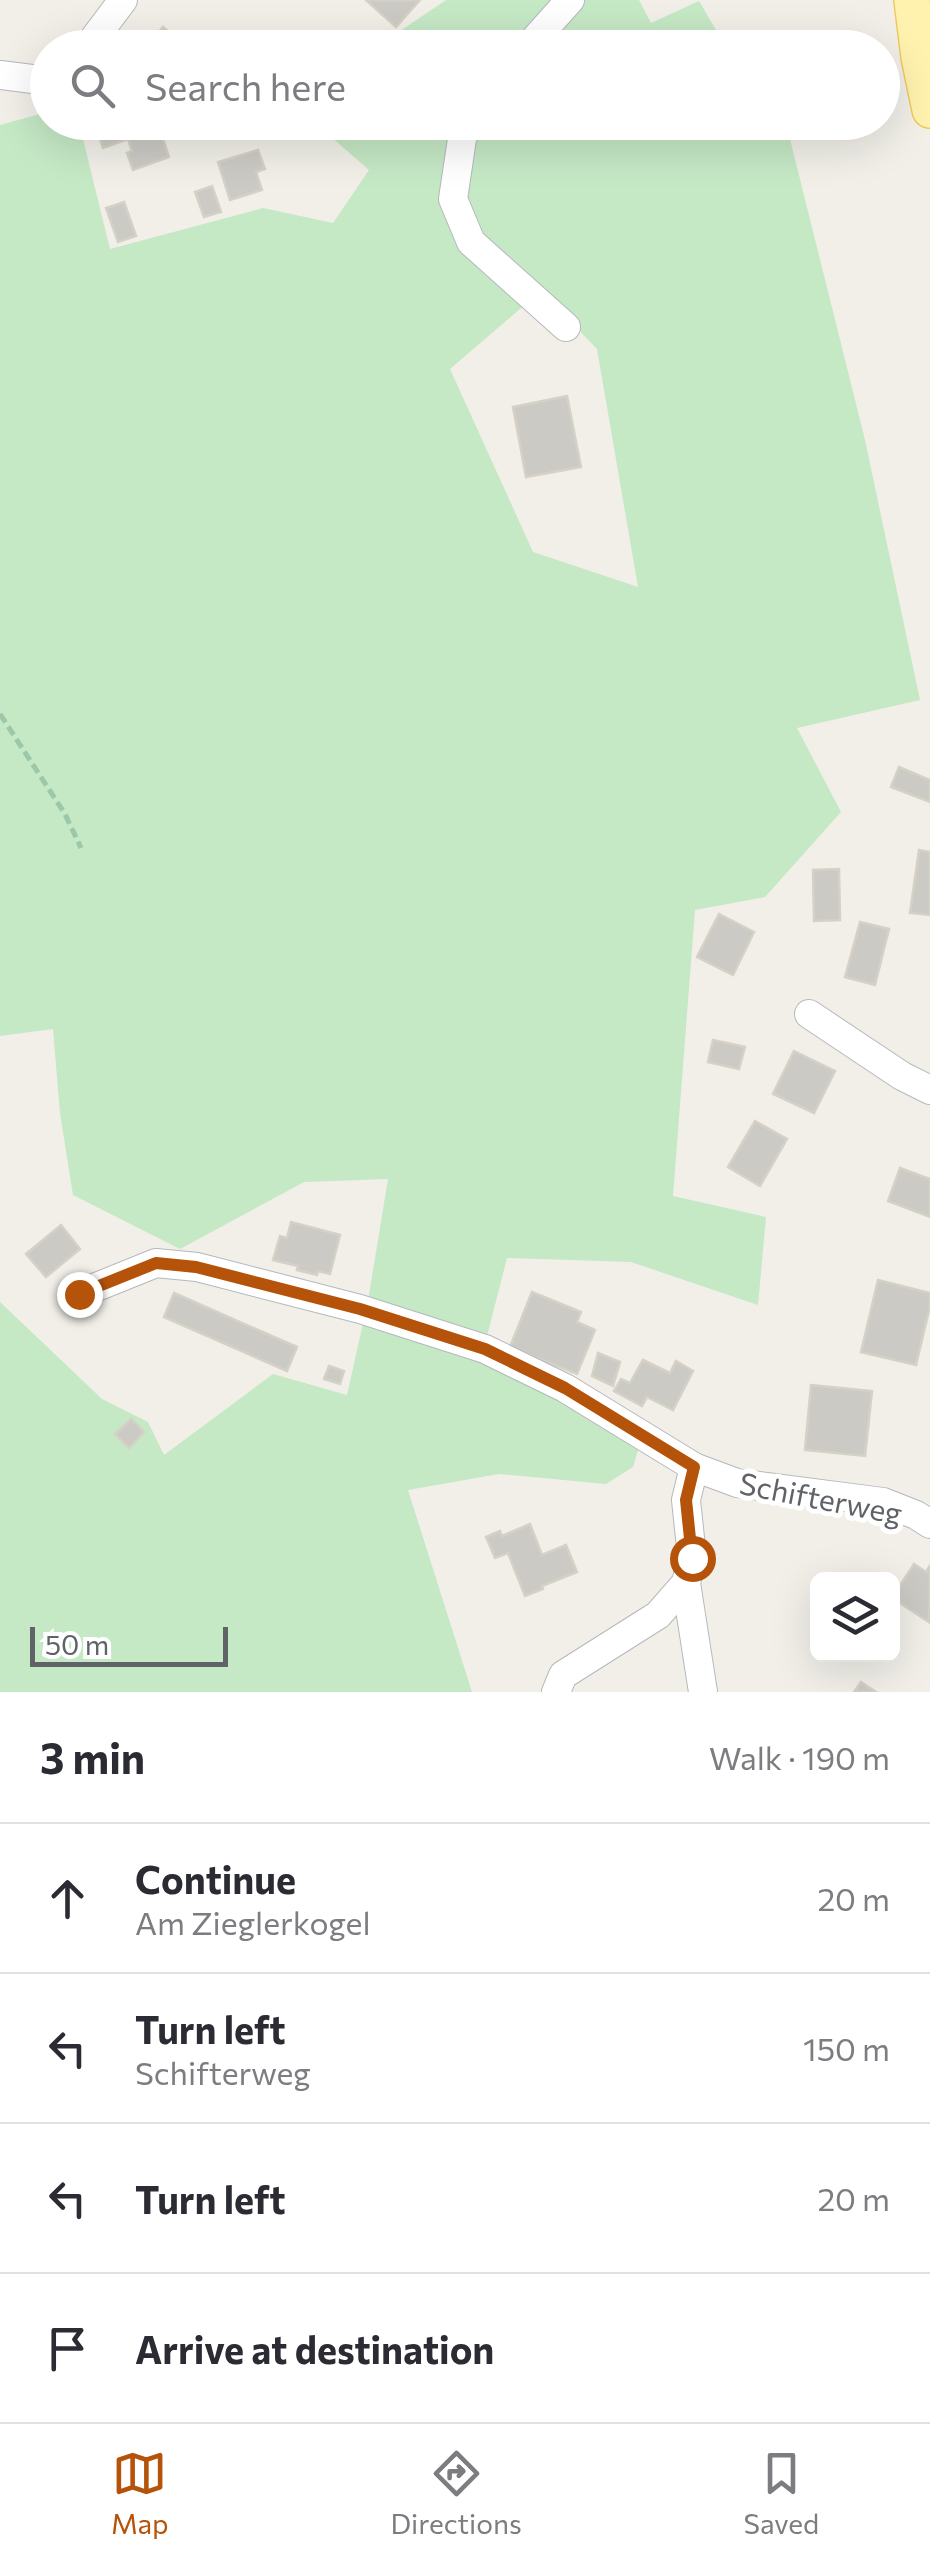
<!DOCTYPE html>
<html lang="en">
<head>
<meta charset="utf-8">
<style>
  body { margin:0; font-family:Commissioner,sans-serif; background:#f2f2f3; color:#2b2b33 }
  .controls { position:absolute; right:30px; bottom:30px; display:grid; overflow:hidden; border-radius:15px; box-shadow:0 10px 40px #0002 }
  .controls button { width:90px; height:90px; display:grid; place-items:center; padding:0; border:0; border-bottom:2px solid #e1e1e2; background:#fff; color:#2b2b33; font:50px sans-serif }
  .scale { position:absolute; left:30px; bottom:25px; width:198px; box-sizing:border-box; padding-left:10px; border:5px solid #5f6368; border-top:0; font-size:28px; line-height:35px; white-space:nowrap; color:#5f6368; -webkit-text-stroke:8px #fff; paint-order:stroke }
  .stop { position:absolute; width:30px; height:30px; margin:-22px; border:8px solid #b45309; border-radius:50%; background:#fff }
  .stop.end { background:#b45309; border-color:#fff; box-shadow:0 2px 10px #0008 }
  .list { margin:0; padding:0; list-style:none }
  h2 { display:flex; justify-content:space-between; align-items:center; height:130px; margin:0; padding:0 40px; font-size:42px }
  h2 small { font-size:32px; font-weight:400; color:#7c7c81 }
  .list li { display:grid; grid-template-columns:65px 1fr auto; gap:30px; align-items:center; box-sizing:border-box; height:150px; padding:0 40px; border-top:2px solid #e1e1e2 }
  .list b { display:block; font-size:38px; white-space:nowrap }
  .list p { margin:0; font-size:32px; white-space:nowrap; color:#7c7c81 }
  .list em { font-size:32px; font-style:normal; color:#7c7c81 }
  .icon { flex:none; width:55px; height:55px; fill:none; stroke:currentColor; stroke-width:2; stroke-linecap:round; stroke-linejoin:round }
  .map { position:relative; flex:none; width:930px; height:1692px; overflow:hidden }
  .search { position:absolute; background:#fff; box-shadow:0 10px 40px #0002; left:30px; right:30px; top:30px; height:110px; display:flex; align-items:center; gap:25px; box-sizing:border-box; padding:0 35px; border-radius:55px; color:#7c7c81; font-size:38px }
  .sheet { height:730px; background:#fff }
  nav { display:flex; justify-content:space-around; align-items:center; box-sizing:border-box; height:140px; border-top:2px solid #e1e1e2; background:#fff; font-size:28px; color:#7c7c81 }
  nav a { display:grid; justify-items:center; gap:5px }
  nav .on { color:#b45309 }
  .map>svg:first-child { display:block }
</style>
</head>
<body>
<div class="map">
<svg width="930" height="1692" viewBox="0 0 930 1692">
  <rect width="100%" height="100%" fill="#f1efe8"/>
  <g fill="#c5e8c5" fill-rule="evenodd">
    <polygon points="446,0 639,0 651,23 699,1 726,47 375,48"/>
    <path d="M47,112L48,122L79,123L110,249L263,208L333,223L369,170L315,123H789V135L865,440L920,700L797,728L841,812L765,897L695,910L673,1196L766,1217L758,1305L631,1262L507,1258L487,1336L644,1430L633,1467L606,1484L499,1474L408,1490L472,1692H0V1302L102,1399L148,1422L164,1455L273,1374L347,1395L368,1301L388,1179L304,1182L180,1249L73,1195L60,1113L53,1029L0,1036V125ZM541,291L597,349L638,587L533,552L450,369Z"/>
  </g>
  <g fill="#cccac5" stroke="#d6d1c6" stroke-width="2.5">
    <polygon points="366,0 420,0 396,27"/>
    <polygon points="163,27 187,48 145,48"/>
    <polygon points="98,122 151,122 152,126 158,124 169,157 133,170 127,153 132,151 128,139 103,148 95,124"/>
    <polygon points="258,150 265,169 256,172 262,190 230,200 218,162"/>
    <polygon points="212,186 221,212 204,217 195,192"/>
    <polygon points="124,202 136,236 118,242 106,208"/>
    <polygon points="567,396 581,467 526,477 513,407"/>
    <polygon points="899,767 930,780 930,802 891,787"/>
    <polygon points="919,850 930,852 930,915 910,913"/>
    <polygon points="839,869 840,920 814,921 813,870"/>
    <polygon points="719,914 754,932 733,975 697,957"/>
    <polygon points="860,922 889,929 875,985 845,977"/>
    <polygon points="713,1040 745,1047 739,1069 708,1062"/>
    <polygon points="794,1051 835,1071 814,1113 773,1094"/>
    <polygon points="755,1121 787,1139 760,1186 728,1167"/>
    <polygon points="900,1168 930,1179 930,1217 888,1201"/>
    <polygon points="291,1222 340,1235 330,1274 318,1271 317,1275 297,1270 298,1266 273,1260 280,1236 287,1238"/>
    <polygon points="61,1225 80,1249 46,1277 26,1254"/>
    <polygon points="878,1280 930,1293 930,1306 916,1365 861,1352"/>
    <polygon points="532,1292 581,1312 577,1322 595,1330 577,1374 510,1347"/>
    <polygon points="174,1293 297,1347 287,1371 164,1317"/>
    <polygon points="598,1353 620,1362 613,1386 592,1376"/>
    <polygon points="643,1360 670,1373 676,1361 693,1371 673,1410 647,1397 642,1406 614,1391 621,1379 630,1383"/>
    <polygon points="329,1366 344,1371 340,1384 324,1379"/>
    <polygon points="811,1385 872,1391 865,1456 805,1450"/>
    <polygon points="131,1419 144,1432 129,1448 115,1434"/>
    <polygon points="530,1524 542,1555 566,1545 577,1572 542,1586 543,1589 525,1596 508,1553 495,1558 486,1537 500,1531 502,1536"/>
    <polygon points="914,1564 926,1572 930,1565 929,1622 892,1598"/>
    <polygon points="861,1682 876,1692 854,1692"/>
  </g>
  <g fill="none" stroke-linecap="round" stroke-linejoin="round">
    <g stroke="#b5b8bc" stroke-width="30">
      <g id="minor">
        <polyline points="87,48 123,0"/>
        <polyline points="527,48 570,0"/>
        <polyline points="0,75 48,81"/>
        <polyline points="469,122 462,139 453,199 471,242 566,327"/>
        <polyline points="809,1014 902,1076 930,1090"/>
        <polyline points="79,1294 156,1263 197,1267 360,1309 485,1349 565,1388 694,1467 737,1483 883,1502 916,1515 930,1524"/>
        <polyline points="686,1583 703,1692"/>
        <polyline points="556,1692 563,1675 658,1615 686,1583 692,1557 686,1500 694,1467"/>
      </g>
    </g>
    <g stroke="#f2c960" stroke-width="38">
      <polyline id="major" points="912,0 919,57 930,110"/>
    </g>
    <polyline stroke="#9cc7a9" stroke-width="5" stroke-dasharray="10 5" stroke-linecap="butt" points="0,714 65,814 81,848"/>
    <use href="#minor" stroke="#fff" stroke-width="28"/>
    <use href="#major" stroke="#fff2af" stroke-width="35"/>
  </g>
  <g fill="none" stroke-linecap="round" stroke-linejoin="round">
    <polyline stroke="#b45309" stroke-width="12" points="79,1294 156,1263 196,1267 360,1309 485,1349 565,1388 694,1467 686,1500 692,1558"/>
  </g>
  <g text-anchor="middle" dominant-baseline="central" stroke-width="10" stroke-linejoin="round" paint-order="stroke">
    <g font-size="30" fill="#5f6368" stroke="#fff">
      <text transform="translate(821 1497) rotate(11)">Schifterweg</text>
    </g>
  </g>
</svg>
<div class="controls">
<button><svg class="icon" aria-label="layers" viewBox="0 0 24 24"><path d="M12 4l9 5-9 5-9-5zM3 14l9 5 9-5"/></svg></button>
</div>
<div class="scale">50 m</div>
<div class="stop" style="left:692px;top:1558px"></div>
<div class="stop end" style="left:79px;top:1294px"></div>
<div class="search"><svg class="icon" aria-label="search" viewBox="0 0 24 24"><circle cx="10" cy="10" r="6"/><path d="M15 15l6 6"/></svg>Search here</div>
</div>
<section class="sheet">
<h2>3 min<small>Walk · 190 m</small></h2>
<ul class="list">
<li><svg class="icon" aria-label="ahead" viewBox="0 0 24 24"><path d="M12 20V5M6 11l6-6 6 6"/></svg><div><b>Continue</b><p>Am Zieglerkogel</p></div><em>20 m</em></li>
<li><svg class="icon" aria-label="left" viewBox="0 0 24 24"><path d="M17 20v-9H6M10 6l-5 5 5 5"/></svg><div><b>Turn left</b><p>Schifterweg</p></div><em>150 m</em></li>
<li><svg class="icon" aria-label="left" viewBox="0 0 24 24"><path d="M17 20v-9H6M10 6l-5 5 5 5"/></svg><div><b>Turn left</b></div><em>20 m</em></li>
<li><svg class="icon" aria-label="arrive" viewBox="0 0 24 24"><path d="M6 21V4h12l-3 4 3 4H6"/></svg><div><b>Arrive at destination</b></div></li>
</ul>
</section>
<nav>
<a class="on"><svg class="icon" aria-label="map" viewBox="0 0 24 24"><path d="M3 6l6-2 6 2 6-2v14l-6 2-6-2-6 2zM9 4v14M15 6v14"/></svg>Map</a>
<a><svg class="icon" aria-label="directions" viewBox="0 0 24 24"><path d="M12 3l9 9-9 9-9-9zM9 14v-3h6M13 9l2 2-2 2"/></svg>Directions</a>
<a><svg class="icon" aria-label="saved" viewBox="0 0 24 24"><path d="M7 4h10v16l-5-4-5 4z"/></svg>Saved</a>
</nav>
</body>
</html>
